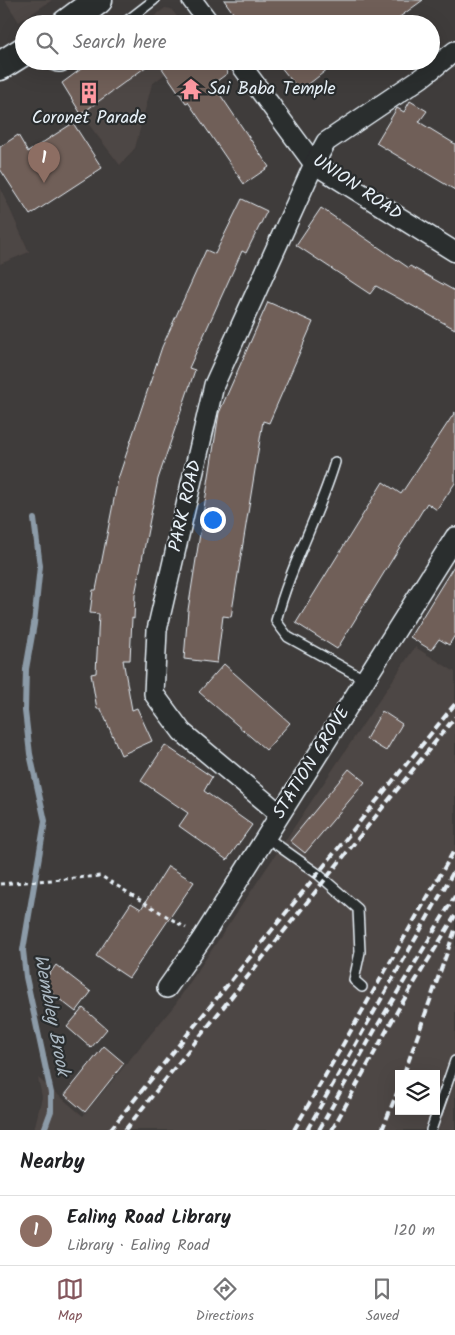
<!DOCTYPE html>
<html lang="en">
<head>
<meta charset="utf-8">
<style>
  body { margin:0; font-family:Kalam,sans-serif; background:#f6f6f6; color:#202124 }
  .controls { position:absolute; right:15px; bottom:15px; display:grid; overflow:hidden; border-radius:0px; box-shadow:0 5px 20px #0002 }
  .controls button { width:45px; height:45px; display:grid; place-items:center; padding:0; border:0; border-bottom:1px solid #e0e0e0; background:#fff; color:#202124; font:25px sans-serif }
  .you { position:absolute; left:212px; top:519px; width:18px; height:18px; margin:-12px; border:4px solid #fff; border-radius:50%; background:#1a73e8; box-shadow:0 0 0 8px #1a73e833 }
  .badge { display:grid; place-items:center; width:32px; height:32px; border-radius:50%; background:#84575d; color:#fff; font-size:16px; font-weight:700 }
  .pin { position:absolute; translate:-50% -41px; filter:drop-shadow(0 1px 2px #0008) }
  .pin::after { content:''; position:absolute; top:26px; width:18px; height:15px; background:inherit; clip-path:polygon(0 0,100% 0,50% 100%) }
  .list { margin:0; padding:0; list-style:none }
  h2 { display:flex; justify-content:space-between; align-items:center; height:65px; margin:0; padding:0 20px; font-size:21px }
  h2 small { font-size:16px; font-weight:400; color:#757577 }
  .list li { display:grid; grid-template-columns:32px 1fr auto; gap:15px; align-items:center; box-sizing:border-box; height:70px; padding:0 20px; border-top:1px solid #e0e0e0 }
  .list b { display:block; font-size:19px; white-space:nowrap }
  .list p { margin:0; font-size:16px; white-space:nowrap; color:#757577 }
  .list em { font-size:16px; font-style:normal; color:#757577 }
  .icon { flex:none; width:28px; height:28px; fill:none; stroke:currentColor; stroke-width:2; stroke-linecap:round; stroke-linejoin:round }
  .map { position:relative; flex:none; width:455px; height:1130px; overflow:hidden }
  .search { position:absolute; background:#fff; box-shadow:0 5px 20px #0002; left:15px; right:15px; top:15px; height:55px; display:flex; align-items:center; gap:12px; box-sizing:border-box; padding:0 18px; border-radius:28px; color:#757577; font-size:19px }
  .sheet { height:135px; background:#fff }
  nav { display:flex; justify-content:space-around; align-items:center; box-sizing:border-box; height:70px; border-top:1px solid #e0e0e0; background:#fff; font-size:14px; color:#757577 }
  nav a { display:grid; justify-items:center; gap:2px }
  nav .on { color:#84575d }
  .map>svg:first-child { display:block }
</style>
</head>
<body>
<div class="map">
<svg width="455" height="1130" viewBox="0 0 455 1130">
  <rect width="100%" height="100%" fill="#3f3c3b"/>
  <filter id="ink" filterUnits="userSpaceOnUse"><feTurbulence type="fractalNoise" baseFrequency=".02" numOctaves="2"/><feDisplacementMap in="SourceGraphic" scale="10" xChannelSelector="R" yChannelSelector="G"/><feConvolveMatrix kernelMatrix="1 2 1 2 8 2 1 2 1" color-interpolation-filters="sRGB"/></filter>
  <g filter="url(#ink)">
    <g fill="#4e4644" fill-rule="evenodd">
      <polygon points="5,0 52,0 19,22"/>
      <polygon points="165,8 171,9 183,24 144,24"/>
      <polygon points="92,61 182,61 152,84 135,148 120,165 83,117 62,83"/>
      <polygon points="0,187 29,252 0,264"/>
      <path d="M415,647L455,672V1130H34L42,1097L38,1078L83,1116L174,1006ZM399,1074H436V1111H399Z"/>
    </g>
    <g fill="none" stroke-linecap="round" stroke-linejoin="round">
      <polyline stroke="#8c9ba8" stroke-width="6" points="34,519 40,566 34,624 26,669 25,711 30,754 45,821 23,950 26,977 51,1093 51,1111 44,1130"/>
    </g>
    <g fill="#705e58" stroke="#e8f1f8">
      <polygon points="224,0 423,0 390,24 241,24"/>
      <polygon points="92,61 154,61 81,114 62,83"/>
      <polygon points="157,61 219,61 228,73 213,84 269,167 244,184 188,102 186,103"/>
      <polygon points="276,61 338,61 300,91"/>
      <polygon points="410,101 427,111 419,122 455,144 455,190 376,143 397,108 404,112"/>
      <polygon points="73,123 102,168 30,215 0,169 0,147 18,135 28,152"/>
      <polygon points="242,199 267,211 246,253 242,251 189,368 195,370 158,479 135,595 134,619 132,618 130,660 123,660 132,710 137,708 152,741 121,755 101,709 97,709 91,674 96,673 99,614 90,613 93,590 96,590 118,479 162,347 206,250 215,254"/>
      <polygon points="321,208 409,268 410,266 455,291 455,329 376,286 370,294 296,245"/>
      <polygon points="268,302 313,322 269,423 263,421 231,617 223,616 217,663 184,659 188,610 219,413"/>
      <polygon points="455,412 455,483 437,510 427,503 337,649 296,623 383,482 401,494"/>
      <polygon points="455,564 455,635 449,645 439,639 431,650 410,637"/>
      <polygon points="224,664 290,723 266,750 199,692"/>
      <polygon points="382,711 402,724 386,751 366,739"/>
      <polygon points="165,745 212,777 204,791 252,825 227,860 179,826 188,813 141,781"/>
      <polygon points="349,769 365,782 305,853 290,841"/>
      <polygon points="168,866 194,882 129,978 96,956 131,903 141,909"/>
      <polygon points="56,965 91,992 76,1012 41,985"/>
      <polygon points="83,1008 107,1029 91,1048 67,1027"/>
      <polygon points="104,1046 124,1063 85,1112 65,1095"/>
    </g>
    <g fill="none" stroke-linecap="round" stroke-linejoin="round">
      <g stroke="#e8f1f8" stroke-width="12">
        <g id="service">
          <polyline points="123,24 154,0"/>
          <path d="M49,61C56,71 64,67 73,61"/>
          <path d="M335,462C319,516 290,566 276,621L288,637L364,679"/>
          <polyline points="266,837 318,874 358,909 360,952 354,980 362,987"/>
          <polyline points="431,1130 455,1061"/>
        </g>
      </g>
      <g stroke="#e8f1f8" stroke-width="22">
        <g id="minor">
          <polyline points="192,0 210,24"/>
          <polyline points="238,61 314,164 455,252"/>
          <polyline points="280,814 182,732 154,694 157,630 214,385 314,164 326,142 421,78 455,51"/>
          <polyline points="167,988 201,940 455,537"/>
        </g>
      </g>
      <g stroke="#e8f1f8" stroke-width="31">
        <g id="primary">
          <polyline points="66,24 98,0"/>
          <polyline points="0,66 24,51"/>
        </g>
      </g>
      <polyline stroke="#e8f1f8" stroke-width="3" stroke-dasharray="4 4" stroke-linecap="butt" points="0,884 101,876 186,928"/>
      <use href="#service" stroke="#2a2d2e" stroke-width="9"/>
      <use href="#minor" stroke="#2a2d2e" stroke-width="19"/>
      <use href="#primary" stroke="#2a2d2e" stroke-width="28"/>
      <g stroke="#e8f1f8" stroke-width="4" stroke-dasharray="8 4" stroke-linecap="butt">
        <polyline points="404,1074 455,930"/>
        <polyline points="110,1130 455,704"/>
        <polyline points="125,1130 455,717"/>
        <polyline points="294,1130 455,849"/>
        <polyline points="307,1130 455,869"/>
        <polyline points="319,1130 376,1028 455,896"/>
        <polyline points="332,1130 399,1008 455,916"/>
        <polyline points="382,1130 399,1088"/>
      </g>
    </g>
  </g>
  <defs>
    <g id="temple-bare" transform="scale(1.725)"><path d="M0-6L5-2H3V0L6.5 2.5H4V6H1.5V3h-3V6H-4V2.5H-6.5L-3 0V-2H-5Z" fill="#ff9aa2" stroke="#2a2d2e" stroke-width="2.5" paint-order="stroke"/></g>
    <g id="building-bare" transform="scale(1.725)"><path d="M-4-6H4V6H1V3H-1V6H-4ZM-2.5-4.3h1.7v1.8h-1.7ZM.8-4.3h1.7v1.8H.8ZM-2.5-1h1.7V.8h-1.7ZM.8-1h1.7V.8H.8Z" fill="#ff9aa2" stroke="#2a2d2e" stroke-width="2.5" paint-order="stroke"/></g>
  </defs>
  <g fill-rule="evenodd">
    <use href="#temple-bare" x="191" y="89"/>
    <use href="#building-bare" x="89" y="93"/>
  </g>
  <g text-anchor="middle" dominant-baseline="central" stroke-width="4.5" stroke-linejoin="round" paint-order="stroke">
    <g font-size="18" fill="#e8f1f8" stroke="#2a2d2e" text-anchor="start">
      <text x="208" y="89">Sai Baba Temple</text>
      <text x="89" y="118" text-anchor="middle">Coronet Parade</text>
    </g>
    <g font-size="18" fill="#e8f1f8" stroke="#2a2d2e">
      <text transform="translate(357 188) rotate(34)">UNION ROAD</text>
      <text transform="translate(186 506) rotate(-77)">PARK ROAD</text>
      <text transform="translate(312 763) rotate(-58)">STATION GROVE</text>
    </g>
    <g font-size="19" font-style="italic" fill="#abb8c2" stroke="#2a2d2e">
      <text transform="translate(51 1015) rotate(79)">Wembley Brook</text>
    </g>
  </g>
</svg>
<div class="controls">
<button><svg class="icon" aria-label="layers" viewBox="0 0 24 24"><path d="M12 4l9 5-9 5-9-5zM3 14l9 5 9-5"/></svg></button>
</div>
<div class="you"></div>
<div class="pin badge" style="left:44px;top:183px;background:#8d6e63">1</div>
<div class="search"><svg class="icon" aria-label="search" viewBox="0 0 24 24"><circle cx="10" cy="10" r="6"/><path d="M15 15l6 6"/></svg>Search here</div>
</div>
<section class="sheet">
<h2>Nearby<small></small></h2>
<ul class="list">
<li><span class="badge" style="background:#8d6e63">1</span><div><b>Ealing Road Library</b><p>Library · Ealing Road</p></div><em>120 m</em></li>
</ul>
</section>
<nav>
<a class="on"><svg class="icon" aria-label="map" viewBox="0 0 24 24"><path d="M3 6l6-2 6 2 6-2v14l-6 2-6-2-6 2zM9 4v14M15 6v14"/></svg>Map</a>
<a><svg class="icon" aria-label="directions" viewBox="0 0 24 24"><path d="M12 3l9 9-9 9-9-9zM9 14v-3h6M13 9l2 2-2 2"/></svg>Directions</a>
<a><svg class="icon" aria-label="saved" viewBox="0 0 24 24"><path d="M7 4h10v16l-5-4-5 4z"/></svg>Saved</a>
</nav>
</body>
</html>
